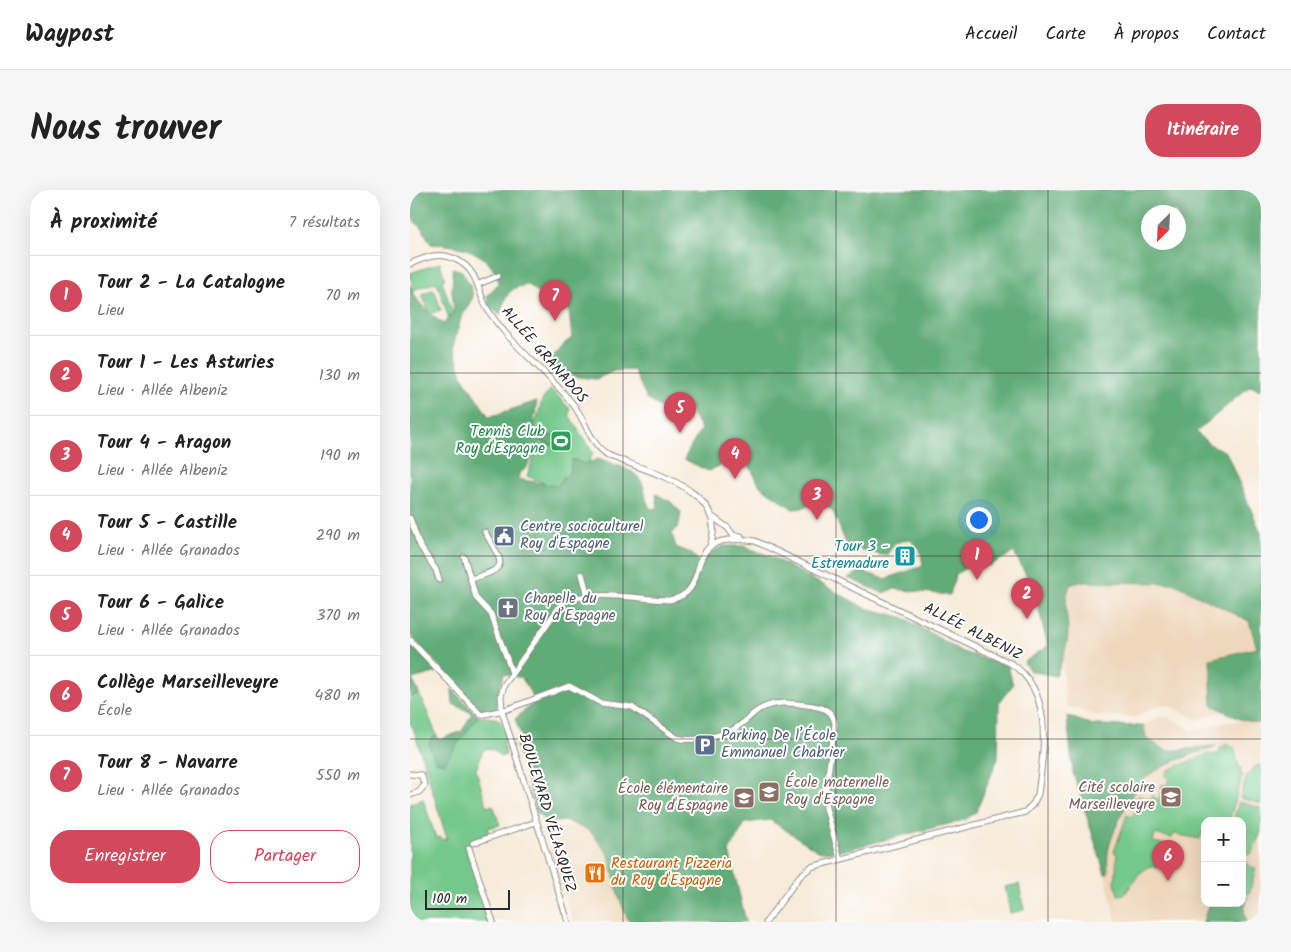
<!DOCTYPE html>
<html lang="fr">
<head>
<meta charset="utf-8">
<style>
  body { margin:0; font-family:Kalam,sans-serif; background:#f6f6f6; color:#222 }
  .controls { position:absolute; right:15px; bottom:15px; display:grid; overflow:hidden; border-radius:10px; box-shadow:0 5px 20px #0002 }
  .controls button { width:45px; height:45px; display:grid; place-items:center; padding:0; border:0; border-bottom:1px solid #e0e0e0; background:#fff; color:#222; font:25px sans-serif }
  .compass { position:absolute; left:731px; top:15px; width:45px; height:45px; border-radius:50%; background:#fff; box-shadow:0 5px 20px #0002; rotate:204deg }
  .scale { position:absolute; left:15px; bottom:12px; width:85px; box-sizing:border-box; padding-left:5px; border:2px solid #2b2b2b; border-top:0; font-size:14px; line-height:18px; white-space:nowrap; color:#2b2b2b; -webkit-text-stroke:4px #fff; paint-order:stroke }
  .you { position:absolute; left:568px; top:329px; width:18px; height:18px; margin:-12px; border:4px solid #fff; border-radius:50%; background:#1a73e8; box-shadow:0 0 0 8px #1a73e833 }
  .badge { display:grid; place-items:center; width:32px; height:32px; border-radius:50%; background:#d1495b; color:#fff; font-size:16px; font-weight:700 }
  .pin { position:absolute; translate:-50% -41px; filter:drop-shadow(0 1px 2px #0008) }
  .pin::after { content:''; position:absolute; top:26px; width:18px; height:15px; background:inherit; clip-path:polygon(0 0,100% 0,50% 100%) }
  .list { margin:0; padding:0; list-style:none }
  h2 { display:flex; justify-content:space-between; align-items:center; height:65px; margin:0; padding:0 20px; font-size:21px }
  h2 small { font-size:16px; font-weight:400; color:#767676 }
  .list li { display:grid; grid-template-columns:32px 1fr auto; gap:15px; align-items:center; box-sizing:border-box; height:80px; padding:0 20px; border-top:1px solid #e0e0e0 }
  .list b { display:block; font-size:19px; white-space:nowrap }
  .list p { margin:0; font-size:16px; white-space:nowrap; color:#767676 }
  .list em { font-size:16px; font-style:normal; color:#767676 }
  .actions { display:flex; gap:10px; padding:15px 20px }
  .actions a { flex:1; padding:11px 0; border:1px solid #d1495b; border-radius:20px; text-align:center; font-size:18px; color:#d1495b }
  .actions .main { background:#d1495b; color:#fff }
  .map { position:relative; flex:none; width:851px; height:732px; overflow:hidden; border-radius:20px }
  header { display:flex; align-items:center; gap:30px; box-sizing:border-box; height:70px; padding:0 25px; background:#fff; border-bottom:1px solid #e0e0e0 }
  header strong { font-size:24px }
  nav { display:flex; gap:28px; margin-inline-start:auto; font-size:18px }
  .intro { display:flex; align-items:center; justify-content:space-between; box-sizing:border-box; height:120px; padding:0 30px }
  h1 { margin:0; font-size:35px }
  .button { padding:12px 22px; border-radius:20px; background:#d1495b; color:#fff; font-size:18px; font-weight:700 }
  main { display:flex; gap:30px; padding:0 30px }
  aside { flex:1; background:#fff; border-radius:20px; box-shadow:0 5px 20px #0002 }
  .map>svg:first-child { display:block }
</style>
</head>
<body>
<header>
<strong>Waypost</strong>
<nav><a>Accueil</a><a>Carte</a><a>À propos</a><a>Contact</a></nav>
</header>
<div class="intro"><h1>Nous trouver</h1><a class="button">Itinéraire</a></div>
<main>
<aside>
<h2>À proximité<small>7 résultats</small></h2>
<ul class="list">
<li><span class="badge">1</span><div><b>Tour 2 - La Catalogne</b><p>Lieu</p></div><em>70 m</em></li>
<li><span class="badge">2</span><div><b>Tour 1 - Les Asturies</b><p>Lieu · Allée Albeniz</p></div><em>130 m</em></li>
<li><span class="badge">3</span><div><b>Tour 4 - Aragon</b><p>Lieu · Allée Albeniz</p></div><em>190 m</em></li>
<li><span class="badge">4</span><div><b>Tour 5 - Castille</b><p>Lieu · Allée Granados</p></div><em>290 m</em></li>
<li><span class="badge">5</span><div><b>Tour 6 - Galice</b><p>Lieu · Allée Granados</p></div><em>370 m</em></li>
<li><span class="badge">6</span><div><b>Collège Marseilleveyre</b><p>École</p></div><em>480 m</em></li>
<li><span class="badge">7</span><div><b>Tour 8 - Navarre</b><p>Lieu · Allée Granados</p></div><em>550 m</em></li>
</ul>
<div class="actions"><a class="main">Enregistrer</a><a>Partager</a></div>
</aside>
<div class="map">
<svg width="851" height="732" viewBox="0 0 851 732">
  <rect width="100%" height="100%" fill="#fff"/>
  <filter id="ink" filterUnits="userSpaceOnUse"><feTurbulence type="fractalNoise" baseFrequency=".02" numOctaves="2"/><feDisplacementMap in="SourceGraphic" scale="10" xChannelSelector="R" yChannelSelector="G"/><feConvolveMatrix kernelMatrix="1 2 1 2 8 2 1 2 1" color-interpolation-filters="sRGB"/></filter>
  <filter id="wash" filterUnits="userSpaceOnUse"><feTurbulence type="fractalNoise" baseFrequency=".0096" numOctaves="4" result="noise"/><feDisplacementMap in="SourceGraphic" scale="20" xChannelSelector="R" yChannelSelector="G"/><feGaussianBlur stdDeviation="1.12" result="paint"/><feColorMatrix in="noise" values="0 0 0 0 0 0 0 0 0 0 0 0 0 0 0 0 0 1.4 0 .05"/><feComposite in="paint" operator="in"/></filter>
  <g filter="url(#wash)">
    <rect width="100%" height="100%" fill="#f7ebd9"/>
    <g fill="#eed7bb" fill-rule="evenodd">
      <polygon points="655,273 851,397 851,523 822,520 809,522 789,530 760,516 749,515 725,527 685,525 656,516 646,405"/>
      <path d="M657,526L683,535L723,537L734,535L749,527H757L782,540L792,539L810,533L836,530L851,534V732H707L689,661L663,583ZM795,631H832V713H795Z"/>
      <polygon points="183,629 194,661 206,658 230,732 163,732 135,644"/>
    </g>
    <g fill="#75c88b" stroke="#507a5b">
      <polygon points="30,73 35,89 32,91 45,130 40,132 27,92 3,100 0,83"/>
      <polygon points="24,99 31,120 19,124 12,104"/>
      <polygon points="141,199 160,219 159,225 183,263 163,306 117,286 128,256 124,239 132,210"/>
      <path d="M9,503L27,546L21,549L34,572L68,526C94,530 88,523 97,551L93,553L96,565L90,567L86,561L78,558L73,560L66,580L77,617L83,615L90,635L78,638L79,644L61,650L56,658L81,732H0V614L13,609L26,648L31,647L33,650L37,649L4,540L0,533V507Z"/>
      <polygon points="817,554 824,558 829,577 831,578 830,583 833,584 819,631 795,631 795,645 791,644 790,649 764,644 762,648 745,644 743,652 753,654 747,678 739,676 728,685 715,704 708,705 705,693 707,664 704,662 717,625 722,627 728,615 724,612 728,606 740,609 742,605 749,610 752,594 756,596 759,589 755,586 758,580 798,564 804,565 811,562 810,558 812,557 816,560 814,555"/>
      <polygon points="851,574 851,614 830,608 837,585 839,585 843,578"/>
      <polygon points="829,612 851,618 851,642 841,664 832,664 832,631 823,631"/>
      <polygon points="832,669 837,672 837,675 846,679 839,704 832,702"/>
      <polygon points="609,694 614,720 600,723 595,697"/>
    </g>
    <g fill="#60ac77" stroke="#466c51" fill-rule="evenodd">
      <path d="M0,0H851V200L840,196L786,242L799,254L816,262L851,343V534L830,529L802,515L800,469L847,458L839,431L763,393L669,392L660,395C652,417 658,423 658,444C657,459 651,472 646,486L620,481L614,472L638,456L624,400L604,362L579,376L564,372L545,385L540,405L484,399L473,403L438,388L451,381L475,389L513,376L510,359L499,349L485,353L476,366L437,356L423,321L410,310L392,318L383,319L350,296L338,273H316L298,281L274,269L291,239L276,212L253,219L237,209L224,180L204,181L186,189L162,186L139,173L151,156L162,148L159,122L151,114H139L119,95C97,97 96,106 90,125L79,117L77,106L89,93C80,61 51,55 21,54L13,40L0,27ZM738,22H768V52H738Z"/>
      <path d="M43,78L52,81L61,97L63,107L51,128L43,156L52,186L79,227L127,211L123,239L155,250L158,253L156,260L130,251L117,277L109,284L108,289L146,296L160,282L162,269L175,274L188,269C202,274 227,279 232,293C237,304 233,308 241,319L248,318L246,304L261,312L271,322L269,335L262,344L266,357L281,363L292,374L298,365L313,356H333L360,366L455,418L493,427L552,462L598,476L603,495L589,512L588,568L566,622L554,630L431,661L410,662L360,630L335,633L319,661L336,732H219L209,708L199,665L180,641L156,631L137,633L127,623L106,555L114,552L105,529L125,511L112,488L94,484L86,509L87,521L72,522L0,445V95C7,113 18,124 34,134L44,121L42,102Z"/>
      <polygon points="0,453 28,482 2,489 9,503 0,507"/>
      <polygon points="42,499 68,526 34,573 25,571 19,555 21,549 27,546 29,550 52,541 62,523 43,514"/>
      <path d="M657,526L683,535L734,536L736,548L757,561L806,556C784,564 758,572 739,585C723,597 700,644 698,663C697,670 698,676 698,683L695,684L663,583Z"/>
      <polygon points="832,705 838,707 834,720 837,732 793,732 799,713 832,713"/>
    </g>
  </g>
  <g filter="url(#ink)">
    <g fill="none" stroke-linecap="round" stroke-linejoin="round">
      <g stroke="#918b82" stroke-width="7">
        <g id="street">
          <path d="M0,74C16,67 30,61 47,70C69,81 67,102 78,120C100,155 140,183 165,217C176,233 182,257 200,266C237,282 321,299 300,356"/>
          <polyline points="69,94 88,86"/>
          <polyline points="300,325 318,338 323,345 331,346"/>
          <polyline points="0,328 10,356 26,380 29,390"/>
          <polyline points="54,367 66,408 81,424 102,483"/>
          <polyline points="172,384 178,406"/>
          <path d="M61,389C101,377 93,375 75,342"/>
          <path d="M0,450L71,525L98,519L159,496L191,513L222,517L267,548C282,552 305,547 320,541C330,537 336,530 344,523C362,509 383,513 403,516C415,518 423,521 425,534L415,606L416,618L430,669"/>
          <polyline points="0,584 11,585 15,595 9,602 0,605"/>
          <polyline points="63,653 126,632"/>
          <polyline points="59,658 83,732"/>
          <path d="M158,732L92,521L91,506L94,495L152,413C175,399 230,409 259,410C308,403 263,339 345,351L600,473C644,500 634,560 628,604L623,614L615,622L401,677L389,687L356,732"/>
        </g>
      </g>
      <use href="#street" stroke="#fff" stroke-width="5"/>
    </g>
  </g>
  <path fill="none" stroke="#2b2b2b" stroke-width="1" stroke-opacity="0.55" d="M213,0V732M426,0V732M638,0V732M0,183H851M0,366H851M0,549H851"/>
  <defs>
    <g id="stadium-square" transform="scale(1.125)"><rect x="-9" y="-9" width="18" height="18" rx="4" fill="#2e9e5b" stroke="#fff"/><path d="M0-5a6.5 5 0 1 0 0 10a6.5 5 0 1 0 0-10ZM-3.5-1.8h7v3.6h-7Z" fill="#fff"/></g>
    <g id="civic-square" transform="scale(1.125)"><rect x="-9" y="-9" width="18" height="18" rx="4" fill="#5c6f8a" stroke="#fff"/><path d="M-.6-6.5H3V-4.5H.6V-3L4-1V1h2V6H-6V1h2V-1L-.6-3ZM-1.2 2.5V6h2.4V2.5Z" fill="#fff"/></g>
    <g id="building-square" transform="scale(1.125)"><rect x="-9" y="-9" width="18" height="18" rx="4" fill="#0f9aa8" stroke="#fff"/><path d="M-4-6H4V6H1V3H-1V6H-4ZM-2.5-4.3h1.7v1.8h-1.7ZM.8-4.3h1.7v1.8H.8ZM-2.5-1h1.7V.8h-1.7ZM.8-1h1.7V.8H.8Z" fill="#fff"/></g>
    <g id="church-square" transform="scale(1.125)"><rect x="-9" y="-9" width="18" height="18" rx="4" fill="#6b7280" stroke="#fff"/><path d="M-1.2-6h2.4v3.5h3.3v2.4h-3.3V6h-2.4V-.1h-3.3v-2.4h3.3Z" fill="#fff"/></g>
    <g id="parking-square" transform="scale(1.125)"><rect x="-9" y="-9" width="18" height="18" rx="4" fill="#5c6f8a" stroke="#fff"/><path d="M-3.5-5.5H1a3.5 3.5 0 0 1 0 7H-1V5.5H-3.5ZM-1-3.4V-.6H.8a1.4 1.4 0 0 0 0-2.8Z" fill="#fff"/></g>
    <g id="school-square" transform="scale(1.125)"><rect x="-9" y="-9" width="18" height="18" rx="4" fill="#8d6e63" stroke="#fff"/><path d="M0-5L7-2L0 1L-7-2ZM-4 1L0 2.5L4 1V4Q0 6-4 4Z" fill="#fff"/></g>
    <g id="restaurant-square" transform="scale(1.125)"><rect x="-9" y="-9" width="18" height="18" rx="4" fill="#e8710a" stroke="#fff"/><path d="M-5-6h1v4h1v-4h1v4h1v-4h1v5L-1.5 .5V6h-2V.5L-5-1ZM5-6V6H3V1.5H1.5Q1.5-4 5-6Z" fill="#fff"/></g>
  </defs>
  <g fill-rule="evenodd">
    <use href="#stadium-square" x="151" y="251"/>
    <use href="#civic-square" x="94" y="346"/>
    <use href="#building-square" x="495" y="366"/>
    <use href="#church-square" x="98" y="418"/>
    <use href="#parking-square" x="295" y="555"/>
    <use href="#school-square" x="359" y="602"/>
    <use href="#school-square" x="761" y="607"/>
    <use href="#school-square" x="334" y="608"/>
    <use href="#restaurant-square" x="185" y="683"/>
  </g>
  <g text-anchor="middle" dominant-baseline="central" stroke-width="4" stroke-linejoin="round" paint-order="stroke">
    <g font-size="15" fill="#2b2b2b" stroke="#fff">
      <text transform="translate(134 165) rotate(49)">ALLÉE GRANADOS</text>
      <text transform="translate(563 442) rotate(27)">ALLÉE ALBENIZ</text>
      <text transform="translate(137 623) rotate(73)">BOULEVARD VÉLASQUEZ</text>
    </g>
    <g font-size="15" fill="#27864d" stroke="#fff" text-anchor="end">
      <text x="135" y="242">Tennis Club<tspan x="135" dy="17">Roy d'Espagne</tspan></text>
    </g>
    <g font-size="15" fill="#4e5e75" stroke="#fff" text-anchor="start">
      <text x="110" y="337">Centre socioculturel<tspan x="110" dy="17">Roy d'Espagne</tspan></text>
      <text x="311" y="546">Parking De l’École<tspan x="311" dy="17">Emmanuel Chabrier</tspan></text>
    </g>
    <g font-size="15" fill="#0d838f" stroke="#fff" text-anchor="end">
      <text x="479" y="357">Tour 3 -<tspan x="479" dy="17">Estremadure</tspan></text>
    </g>
    <g font-size="15" fill="#5b616d" stroke="#fff" text-anchor="start">
      <text x="114" y="409">Chapelle du<tspan x="114" dy="17">Roy d’Espagne</tspan></text>
    </g>
    <g font-size="15" fill="#785e54" stroke="#fff" text-anchor="end">
      <text x="375" y="593" text-anchor="start">École maternelle<tspan x="375" dy="17">Roy d'Espagne</tspan></text>
      <text x="745" y="598">Cité scolaire<tspan x="745" dy="17">Marseilleveyre</tspan></text>
      <text x="318" y="599">École élémentaire<tspan x="318" dy="17">Roy d'Espagne</tspan></text>
    </g>
    <g font-size="15" fill="#c56008" stroke="#fff" text-anchor="start">
      <text x="201" y="674">Restaurant Pizzeria<tspan x="201" dy="17">du Roy d'Espagne</tspan></text>
    </g>
  </g>
</svg>
<div class="controls">
<button>+</button>
<button>−</button>
</div>
<svg class="compass" viewBox="-18 -18 36 36"><path d="M0-13l5 13h-10z" fill="#e53935"/><path d="M0 13l5-13h-10z" fill="#767676"/></svg>
<div class="scale">100 m</div>
<div class="you"></div>
<div class="pin badge" style="left:567px;top:390px">1</div>
<div class="pin badge" style="left:617px;top:429px">2</div>
<div class="pin badge" style="left:407px;top:330px">3</div>
<div class="pin badge" style="left:325px;top:289px">4</div>
<div class="pin badge" style="left:270px;top:243px">5</div>
<div class="pin badge" style="left:758px;top:691px">6</div>
<div class="pin badge" style="left:145px;top:131px">7</div>
</div>
</main>
</body>
</html>
